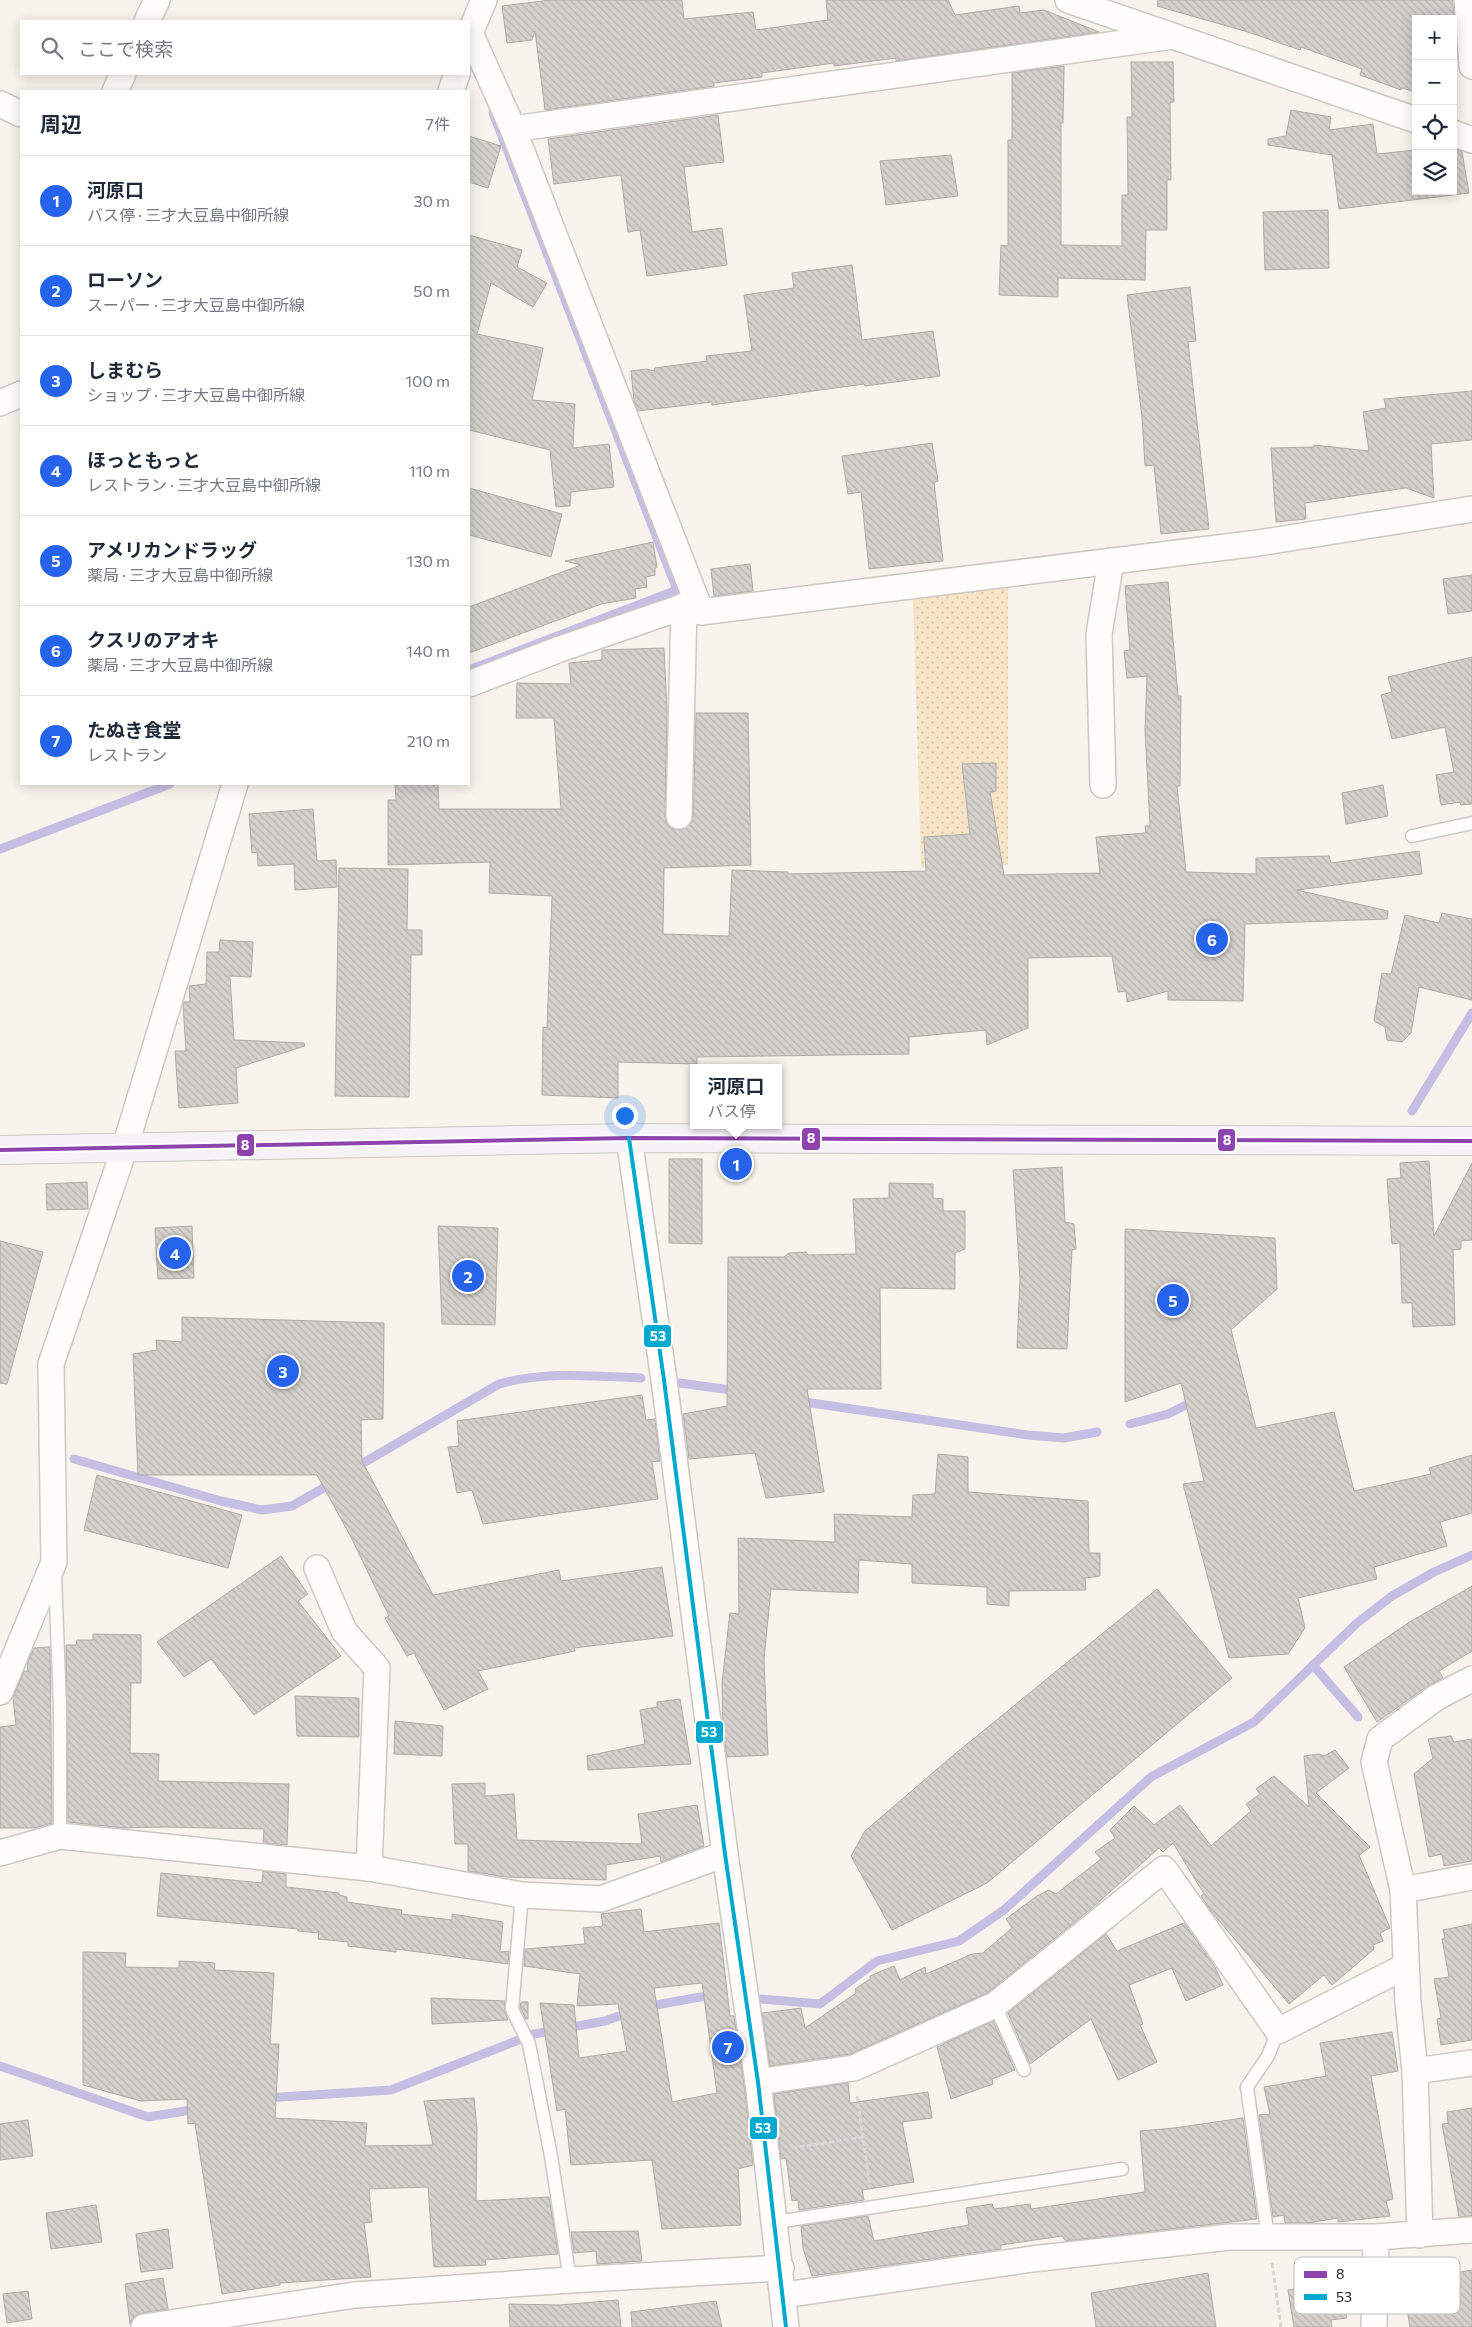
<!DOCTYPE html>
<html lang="ja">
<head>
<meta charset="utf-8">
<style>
  body { margin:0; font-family:Commissioner,"Noto Sans JP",sans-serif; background:#f6f6f7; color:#1f2937 }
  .controls { position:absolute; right:15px; top:15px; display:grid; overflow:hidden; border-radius:0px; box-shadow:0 2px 12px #0003 }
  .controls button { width:45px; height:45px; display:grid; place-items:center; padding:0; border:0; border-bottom:1px solid #e0e1e3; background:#fff; color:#1f2937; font:25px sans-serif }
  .you { position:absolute; left:624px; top:1115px; width:18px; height:18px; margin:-12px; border:4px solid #fff; border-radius:50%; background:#1a73e8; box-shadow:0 0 0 8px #1a73e833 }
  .badge { display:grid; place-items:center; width:32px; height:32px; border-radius:50%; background:#2563eb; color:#fff; font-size:16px; font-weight:700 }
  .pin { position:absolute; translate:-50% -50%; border:2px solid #fff; box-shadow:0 1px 5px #0006 }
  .popup { position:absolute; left:690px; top:1064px; width:92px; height:65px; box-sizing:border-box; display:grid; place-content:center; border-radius:0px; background:#fff; filter:drop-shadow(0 1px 4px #0005); font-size:16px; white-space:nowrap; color:#747a83 }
  .popup b { font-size:19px; color:#1f2937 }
  .popup::after { content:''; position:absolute; left:50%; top:100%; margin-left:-10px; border:10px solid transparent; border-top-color:#fff }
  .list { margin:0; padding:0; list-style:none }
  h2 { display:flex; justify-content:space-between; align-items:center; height:65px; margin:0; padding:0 20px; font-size:21px }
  h2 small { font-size:16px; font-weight:400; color:#747a83 }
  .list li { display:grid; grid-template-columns:32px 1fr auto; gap:15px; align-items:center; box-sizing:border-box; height:90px; padding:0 20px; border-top:1px solid #e0e1e3 }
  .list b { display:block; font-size:19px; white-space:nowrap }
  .list p { margin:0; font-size:16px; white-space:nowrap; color:#747a83 }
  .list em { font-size:16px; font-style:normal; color:#747a83 }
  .icon { flex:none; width:28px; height:28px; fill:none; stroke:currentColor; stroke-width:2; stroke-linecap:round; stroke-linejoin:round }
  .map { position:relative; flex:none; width:1472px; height:2327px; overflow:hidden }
  .search { position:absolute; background:#fff; box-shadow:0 2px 12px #0003; left:20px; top:20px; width:450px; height:55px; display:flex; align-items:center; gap:12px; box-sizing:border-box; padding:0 18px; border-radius:0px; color:#747a83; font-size:19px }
  .panel { position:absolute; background:#fff; box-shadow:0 2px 12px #0003; left:20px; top:90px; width:450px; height:695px; border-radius:0px }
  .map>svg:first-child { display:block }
</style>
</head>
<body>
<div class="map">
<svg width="1472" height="2327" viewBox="0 0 1472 2327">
  <defs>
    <pattern id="green-dots" width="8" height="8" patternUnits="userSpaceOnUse" patternTransform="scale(1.25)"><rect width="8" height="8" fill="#f7e4c7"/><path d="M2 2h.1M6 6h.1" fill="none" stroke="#d4c3aa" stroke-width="1.8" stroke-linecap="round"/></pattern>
    <pattern id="building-back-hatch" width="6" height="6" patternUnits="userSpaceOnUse" patternTransform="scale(1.25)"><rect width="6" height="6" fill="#d5d2cd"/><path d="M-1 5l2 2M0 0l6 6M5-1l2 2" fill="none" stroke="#b7b4b0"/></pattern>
  </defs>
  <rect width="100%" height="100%" fill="#f8f4ed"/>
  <polygon fill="url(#green-dots)" points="1008,586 1008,865 921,867 913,594"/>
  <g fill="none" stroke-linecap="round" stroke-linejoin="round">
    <g stroke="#c6bfe4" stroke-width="9">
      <polyline points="469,670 677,590 493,113"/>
      <polyline points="0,849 170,784"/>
      <polyline points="1412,1111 1472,1013"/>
      <polyline points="680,1383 738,1391"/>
      <polyline points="798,1401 1028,1435 1064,1438 1097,1432"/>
      <polyline points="1130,1424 1168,1414 1196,1400"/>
      <polyline points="74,1459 221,1501 262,1510 292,1506 334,1482"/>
      <path d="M353,1469L499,1384C545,1371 594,1376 641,1378"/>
      <polyline points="1313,1665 1358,1717"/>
      <polyline points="761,1999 820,2004 877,1961 959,1941 1004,1910 1151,1777 1254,1722 1357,1623 1392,1596 1434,1572 1472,1555"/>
      <polyline points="645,2007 706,1996"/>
      <polyline points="0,2066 148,2117 197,2109"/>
      <polyline points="265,2098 391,2090 534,2034 605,2021 630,2012"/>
    </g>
  </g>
  <g fill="url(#building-back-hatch)" stroke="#afaca8" fill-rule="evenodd">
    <polygon points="551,0 682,0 684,19 753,12 756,30 828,20 826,0 948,0 955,15 1019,6 1020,13 1044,10 1099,32 896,61 896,58 834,66 834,63 762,73 762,77 714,83 714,86 545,110 535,31 532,40 507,43 502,6"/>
    <polygon points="1158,0 1453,0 1454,25 1453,31 1453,19 1416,19 1416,92 1402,88 1401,90 1360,75 1362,69 1301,47 1300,50 1248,32 1157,6"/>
    <polygon points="1131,62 1173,62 1174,102 1170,102 1171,180 1167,180 1167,230 1146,230 1145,280 1058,278 1058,297 999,295 1001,245 1008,246 1008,140 1012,140 1012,73 1064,66 1063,123 1061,123 1061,245 1122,246 1122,195 1128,195 1127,117 1132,117"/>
    <polygon points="1291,110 1331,117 1329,130 1373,124 1377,154 1416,150 1416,191 1453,191 1453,148 1462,152 1469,193 1339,209 1332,155 1268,145 1268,139 1286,136"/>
    <polygon points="718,115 724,162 684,167 692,232 722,228 727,265 647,276 640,230 628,232 621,175 554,184 548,139"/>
    <polygon points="469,136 501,146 488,188 469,182"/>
    <polygon points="951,155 958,196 886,205 880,161"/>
    <polygon points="1328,210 1329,268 1265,270 1263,212"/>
    <polygon points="469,235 522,250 517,267 547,283 533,307 491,283 477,334 543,348 532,400 575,404 573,448 609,444 614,487 571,492 570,506 556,507 550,450 469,430"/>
    <polygon points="852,265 862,340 933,331 940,376 865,386 864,384 712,405 712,402 638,411 634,401 631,371 646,369 654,371 655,368 707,361 706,356 752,351 744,295 794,288 792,273"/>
    <polygon points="1190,287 1196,341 1188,342 1209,529 1161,534 1154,465 1145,466 1142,417 1127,295"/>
    <polygon points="1472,391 1472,440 1431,444 1434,498 1406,488 1305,503 1306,519 1276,522 1271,448 1314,447 1314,445 1369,451 1363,412 1386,408 1384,399"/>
    <polygon points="932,443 938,481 934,482 943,561 869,569 861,492 848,494 842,456"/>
    <polygon points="469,488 562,514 551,557 469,535"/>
    <polygon points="653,542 657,567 655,568 655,575 646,577 647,587 635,589 636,598 601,604 469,653 469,607 581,565 565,561"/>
    <polygon points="750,564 753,591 714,596 711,569"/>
    <polygon points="1472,575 1472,611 1448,614 1443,579"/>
    <polygon points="1168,582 1178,696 1181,696 1180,786 1177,786 1186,872 1256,874 1256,858 1329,856 1331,863 1419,851 1422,874 1297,890 1388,911 1387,919 1245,924 1243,1001 1168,1000 1168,991 1127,1002 1126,991 1118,992 1112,956 1028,958 1028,1028 987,1045 986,1030 909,1037 909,1054 697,1057 697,1064 618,1062 618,1098 542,1095 543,1027 547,1028 552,896 489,893 490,862 388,865 388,800 396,800 395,784 438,784 439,809 561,809 554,718 516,718 517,683 571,684 569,663 602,660 602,650 664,648 667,713 665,816 666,822 672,828 679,830 686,828 691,823 693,817 696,713 748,713 751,865 664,868 663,934 729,936 732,870 788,872 788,874 926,871 924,837 970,834 962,764 996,763 996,791 990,792 1004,875 1100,873 1096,837 1146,833 1145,826 1150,826 1145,730 1147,676 1127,678 1124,651 1130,650 1125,586"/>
    <polygon points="1472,657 1472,804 1461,805 1460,802 1441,805 1436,775 1454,772 1445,727 1392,739 1381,695 1392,692 1388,677"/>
    <polygon points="1383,785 1388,816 1346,824 1342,793"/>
    <polygon points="313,809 317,861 336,860 337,887 295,890 294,864 258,866 257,852 252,853 249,814"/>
    <polygon points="339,868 408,869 407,930 422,930 422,955 411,955 409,1097 335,1096"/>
    <polygon points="1442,913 1472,919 1472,1000 1419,987 1411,1033 1402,1042 1387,1040 1385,1027 1374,1021 1382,973 1391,974 1405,915 1439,923"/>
    <polygon points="220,940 253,942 251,977 230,976 234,1040 304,1043 305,1046 236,1068 238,1103 179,1108 175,1051 186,1051 183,1005 184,1002 190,1002 189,986 206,984 207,952 219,952"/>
    <polygon points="669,1159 702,1159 702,1244 669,1243"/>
    <polygon points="1429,1161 1434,1236 1472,1163 1472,1240 1461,1241 1461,1249 1453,1250 1455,1325 1413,1327 1412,1303 1402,1303 1400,1243 1392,1244 1387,1179 1401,1178 1400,1163"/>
    <polygon points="1062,1167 1065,1222 1074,1224 1076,1249 1072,1250 1067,1349 1017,1348 1020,1278 1013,1170"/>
    <polygon points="87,1182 88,1209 47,1210 46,1184"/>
    <polygon points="889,1183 933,1184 933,1198 943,1199 943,1211 965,1211 965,1249 955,1253 955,1289 880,1288 881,1389 807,1389 824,1492 766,1498 755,1453 689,1459 683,1414 727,1406 728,1257 784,1257 789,1253 806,1252 808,1255 856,1254 853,1199 889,1198"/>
    <polygon points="192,1226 194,1278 158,1279 155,1228"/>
    <polygon points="438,1226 498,1228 495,1325 442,1324"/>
    <polygon points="1125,1229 1275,1238 1277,1289 1231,1330 1256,1428 1334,1412 1354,1491 1431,1474 1429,1468 1472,1455 1472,1513 1440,1522 1447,1546 1374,1567 1377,1579 1298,1598 1305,1628 1288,1654 1229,1658 1183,1484 1204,1481 1181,1383 1125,1402"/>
    <polygon points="0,1241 43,1252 7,1384 0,1383"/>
    <polygon points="182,1317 384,1323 383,1419 361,1420 362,1461 433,1595 559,1570 561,1581 662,1567 673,1636 574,1648 575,1651 478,1671 488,1689 444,1710 414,1653 407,1656 385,1618 389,1616 352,1539 317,1475 138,1475 133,1354 157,1350 156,1340 182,1342"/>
    <polygon points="642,1395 646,1420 655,1419 660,1461 652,1462 658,1499 483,1524 472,1490 457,1493 448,1447 459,1446 457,1421"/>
    <polygon points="938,1454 968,1457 968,1492 1088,1501 1089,1553 1100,1553 1100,1576 1085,1578 1086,1590 1009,1591 1009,1606 987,1604 987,1587 912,1583 912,1564 859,1560 858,1593 771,1589 764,1659 768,1755 727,1757 723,1728 722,1683 730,1613 739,1614 738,1538 835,1542 834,1514 912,1517 913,1495 935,1494"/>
    <polygon points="97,1475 242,1515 228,1568 84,1530"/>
    <polygon points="281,1556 308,1594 298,1601 341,1656 254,1715 211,1659 184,1677 157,1642"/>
    <polygon points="1472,1586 1472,1651 1439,1671 1443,1678 1429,1685 1377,1722 1344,1667 1408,1623"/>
    <polygon points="1157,1589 1232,1678 987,1883 892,1930 851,1856 865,1831 950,1758"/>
    <polygon points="93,1634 141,1635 141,1683 131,1683 130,1753 159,1754 158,1781 289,1784 287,1845 263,1843 264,1829 163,1827 123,1828 68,1822 66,1645 76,1645 77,1640 93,1640"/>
    <polygon points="50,1647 52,1823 35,1828 0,1828 0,1727 16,1725 13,1698 24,1671 28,1671 27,1664 34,1648"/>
    <polygon points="295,1696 359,1698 359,1737 297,1736"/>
    <polygon points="680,1699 691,1764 588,1770 587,1756 645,1744 640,1710 657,1707 657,1702"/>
    <polygon points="395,1721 443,1726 442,1756 394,1754"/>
    <polygon points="1451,1736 1454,1742 1472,1739 1472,1861 1444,1866 1442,1854 1429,1857 1414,1774 1433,1758 1428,1739"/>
    <polygon points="1335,1750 1349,1768 1316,1793 1370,1847 1359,1855 1390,1928 1380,1933 1383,1941 1373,1945 1374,1949 1332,1985 1324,1975 1289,2004 1211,1911 1201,1896 1204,1894 1173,1843 1163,1852 1159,1848 1092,1908 987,1993 850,2054 770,2066 762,2013 801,2008 805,2028 856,1993 855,1989 870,1979 870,1976 894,1966 900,1980 925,1967 926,1974 972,1954 983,1953 1012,1928 1006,1919 1037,1896 1049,1890 1056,1894 1101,1859 1095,1852 1115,1838 1110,1830 1134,1806 1154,1825 1180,1805 1211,1846 1251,1811 1246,1804 1260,1794 1256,1789 1274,1776 1309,1807 1304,1756 1319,1754 1324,1756"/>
    <polygon points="485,1783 485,1796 514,1794 517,1840 642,1844 638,1814 697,1805 704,1846 661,1862 660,1856 606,1865 606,1880 505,1877 468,1871 468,1844 455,1844 452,1784"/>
    <polygon points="263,1871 286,1874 286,1887 339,1893 339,1895 347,1897 347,1902 402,1910 401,1914 452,1920 452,1914 503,1922 500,1952 509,1951 508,1964 396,1949 396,1952 348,1946 348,1942 318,1939 319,1933 298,1931 298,1929 157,1916 161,1873 262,1883"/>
    <path d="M641,1909L644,1932L719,1923L730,2016H734L744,2084L753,2165L738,2169L741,2225L662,2229L652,2160L571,2165L565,2109L557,2111L540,2003L574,2005L579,2058L627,2051L618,2004L577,2006L580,1974L524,1966L525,1949L585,1944L583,1928L603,1926L601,1914ZM702,1983L717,2093L672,2102L654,1988Z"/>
    <polygon points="1184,1923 1215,1967 1223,1985 1186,2001 1172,1968 1129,1985 1143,2024 1140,2025 1157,2062 1118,2080 1091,2019 1030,2064 1008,2013 1106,1934 1117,1951"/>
    <polygon points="1472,1924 1472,2040 1441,2045 1437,2019 1441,2018 1434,1979 1449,1977 1442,1939 1445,1938 1443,1930"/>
    <polygon points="83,1952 126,1953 125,1967 179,1968 179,1961 215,1963 214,1970 274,1973 270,2044 279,2044 275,2118 367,2123 365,2146 433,2145 424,2101 474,2098 477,2130 476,2201 549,2197 558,2254 485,2260 486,2265 434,2267 428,2187 369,2189 372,2222 364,2223 371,2277 280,2283 280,2285 222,2294 195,2123 188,2124 187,2099 141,2101 83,2085"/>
    <polygon points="431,1998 505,2001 505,2012 508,2020 432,2024"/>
    <polygon points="521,2002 528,2002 528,2019 526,2019 520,2007"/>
    <polygon points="993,2021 1015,2070 992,2079 993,2084 951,2099 937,2047"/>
    <polygon points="1392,2032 1398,2071 1371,2076 1393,2199 1386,2201 1390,2216 1338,2222 1338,2218 1308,2223 1285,2223 1284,2215 1273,2217 1259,2115 1270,2114 1264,2087 1326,2076 1320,2043"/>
    <polygon points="848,2083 850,2103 928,2092 932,2118 902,2122 914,2182 862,2190 864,2200 799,2210 798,2200 792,2201 786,2158 781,2159 774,2094"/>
    <polygon points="1472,2108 1472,2216 1459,2217 1442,2124 1448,2123 1447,2112"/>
    <polygon points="1243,2118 1257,2219 1066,2241 1062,2236 1001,2245 1001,2249 812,2276 803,2248 801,2226 868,2216 874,2241 969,2225 966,2208 992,2204 994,2209 1030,2204 1031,2209 1145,2192 1140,2131 1174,2128"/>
    <polygon points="28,2120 33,2156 0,2160 0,2124"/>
    <polygon points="96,2205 102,2242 51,2249 46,2213"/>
    <polygon points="168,2229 173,2268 141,2272 136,2234"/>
    <polygon points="638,2231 642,2261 597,2264 596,2251 574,2253 571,2232"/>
    <polygon points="1472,2270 1472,2327 1410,2327 1404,2293 1408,2291 1408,2281 1412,2280 1413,2277 1432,2273 1432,2277"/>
    <polygon points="1208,2273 1216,2327 1096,2327 1091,2293"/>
    <polygon points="163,2278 168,2309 141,2313 135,2316 130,2324 125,2284"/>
    <polygon points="1347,2280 1352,2308 1345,2311 1347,2318 1331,2320 1332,2327 1294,2327 1288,2290"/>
    <polygon points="28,2291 32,2319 7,2323 3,2294"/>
    <polygon points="618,2300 621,2327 510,2327 509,2304 560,2305"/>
    <polygon points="716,2301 722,2327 632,2327 631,2312"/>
  </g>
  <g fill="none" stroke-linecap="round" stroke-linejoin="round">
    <g stroke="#cbc9c3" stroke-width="15">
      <g id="service">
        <polyline points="1412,836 1472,823"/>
        <polyline points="55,1575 60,1707 60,1836"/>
        <polyline points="522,1895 512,2009 529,2044 551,2156 570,2280"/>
        <polyline points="995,2005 1024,2070"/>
        <polyline points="776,2222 1122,2169"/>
        <polyline points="1268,2238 1247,2087 1268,2056 1278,2031"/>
      </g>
    </g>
    <g stroke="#cbc9c3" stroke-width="28">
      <g id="minor">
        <polyline points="1068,0 1416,120"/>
        <polyline points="1467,0 1472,66"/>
        <polyline points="147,21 157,0"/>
        <polyline points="470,33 513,129 701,612 1258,543 1472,509"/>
        <polyline points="469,35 484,0"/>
        <polyline points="115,91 123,74"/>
        <polyline points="451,91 457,74"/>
        <polyline points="0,104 21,114"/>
        <polyline points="513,129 1173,36"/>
        <polyline points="1453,133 1472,140"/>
        <polyline points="0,403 21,394"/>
        <polyline points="469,684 560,649 697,602"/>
        <polyline points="1103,785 1099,634 1111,561"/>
        <polyline points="679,816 684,606"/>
        <polyline points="629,1138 664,1380 725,1854 758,2082 786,2327"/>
        <polyline points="317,1568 344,1631 377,1668 369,1868"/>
        <polyline points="0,1692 54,1562 51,1364 125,1147 235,784"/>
        <polyline points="0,1853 60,1836 369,1868 522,1895 601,1899 725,1854"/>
        <polyline points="1403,1890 1472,1877"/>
        <polyline points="1415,2071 1472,2063"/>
        <polyline points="758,2082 854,2068 995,2005 1164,1869 1278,2031 1406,1966"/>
        <polyline points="1420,2235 1415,2071 1408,2003 1403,1890 1374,1762 1380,1739 1437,1697 1472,1679"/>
        <polyline points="784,2295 1032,2259 1230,2237 1376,2237 1472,2230"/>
        <polyline points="144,2327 355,2295 570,2280 781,2268"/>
        <polyline points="1374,2327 1376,2237"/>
      </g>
    </g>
    <g stroke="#cbc9c3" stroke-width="30">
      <polyline id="secondary" points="0,1150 629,1138 1472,1141"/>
    </g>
    <g stroke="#dad9d7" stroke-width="3" stroke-dasharray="5 2.5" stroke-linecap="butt">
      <polyline points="857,2096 870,2186"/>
      <polyline points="792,2148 863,2137"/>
      <polyline points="1272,2263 1281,2327"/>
    </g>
    <use href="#service" stroke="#fefdfc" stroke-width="12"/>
    <use href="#minor" stroke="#fefdfc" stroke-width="25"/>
    <use href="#secondary" stroke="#f5f3f6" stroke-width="28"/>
    <g stroke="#fff" stroke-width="8">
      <polyline id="bus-1" points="0,1150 629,1138 1472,1141"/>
    </g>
    <g stroke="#fff" stroke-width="8">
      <polyline id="bus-2" points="629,1138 664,1380 725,1854 758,2082 786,2327"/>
    </g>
    <use href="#bus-1" stroke="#8e44ad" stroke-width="4"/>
    <use href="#bus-2" stroke="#00a9ce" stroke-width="4"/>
  </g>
  <rect x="1294" y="2257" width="166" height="57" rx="8" fill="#fff" stroke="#bdbdbb" stroke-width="1"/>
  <rect x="1304" y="2271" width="23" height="7" fill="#8e44ad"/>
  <rect x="1304" y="2294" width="23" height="6" fill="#00a9ce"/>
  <g font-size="14" fill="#24221d">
    <text x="1336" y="2279">8</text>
    <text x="1336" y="2302">53</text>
  </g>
  <g stroke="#fff" stroke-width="2">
    <rect x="801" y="1127" width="20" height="24" rx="5" fill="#8e44ad"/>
    <rect x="1217" y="1128" width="19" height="24" rx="5" fill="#8e44ad"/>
    <rect x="236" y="1133" width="19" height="24" rx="5" fill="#8e44ad"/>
    <rect x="643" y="1324" width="29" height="24" rx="5" fill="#00a9ce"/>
    <rect x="695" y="1720" width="29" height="24" rx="5" fill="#00a9ce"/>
    <rect x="749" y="2116" width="29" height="24" rx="5" fill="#00a9ce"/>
  </g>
  <g font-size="14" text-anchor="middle" font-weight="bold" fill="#fff">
    <text x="811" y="1143">8</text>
    <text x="1227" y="1145">8</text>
    <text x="245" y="1150">8</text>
    <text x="658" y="1341">53</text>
    <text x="709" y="1737">53</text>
    <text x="763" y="2133">53</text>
  </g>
</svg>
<div class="controls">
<button>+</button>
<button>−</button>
<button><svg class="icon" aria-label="locate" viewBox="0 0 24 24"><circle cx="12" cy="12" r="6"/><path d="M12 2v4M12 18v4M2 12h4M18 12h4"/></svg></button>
<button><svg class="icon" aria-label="layers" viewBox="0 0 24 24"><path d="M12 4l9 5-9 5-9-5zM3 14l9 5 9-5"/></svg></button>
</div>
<div class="you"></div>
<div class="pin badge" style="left:736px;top:1164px">1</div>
<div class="popup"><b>河原口</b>バス停</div>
<div class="pin badge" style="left:468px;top:1276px">2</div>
<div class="pin badge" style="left:283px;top:1371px">3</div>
<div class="pin badge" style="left:175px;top:1253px">4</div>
<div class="pin badge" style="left:1173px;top:1300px">5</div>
<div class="pin badge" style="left:1212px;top:939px">6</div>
<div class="pin badge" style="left:728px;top:2047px">7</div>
<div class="search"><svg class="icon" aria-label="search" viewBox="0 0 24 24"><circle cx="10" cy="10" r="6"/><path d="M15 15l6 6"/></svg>ここで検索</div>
<section class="panel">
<h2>周辺<small>7件</small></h2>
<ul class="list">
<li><span class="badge">1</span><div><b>河原口</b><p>バス停 · 三才大豆島中御所線</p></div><em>30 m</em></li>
<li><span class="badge">2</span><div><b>ローソン</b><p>スーパー · 三才大豆島中御所線</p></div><em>50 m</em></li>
<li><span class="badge">3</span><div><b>しまむら</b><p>ショップ · 三才大豆島中御所線</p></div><em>100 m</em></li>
<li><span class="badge">4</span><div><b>ほっともっと</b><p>レストラン · 三才大豆島中御所線</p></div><em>110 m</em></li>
<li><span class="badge">5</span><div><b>アメリカンドラッグ</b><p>薬局 · 三才大豆島中御所線</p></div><em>130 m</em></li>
<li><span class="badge">6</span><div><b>クスリのアオキ</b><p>薬局 · 三才大豆島中御所線</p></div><em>140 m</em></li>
<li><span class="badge">7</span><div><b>たぬき食堂</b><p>レストラン</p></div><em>210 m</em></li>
</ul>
</section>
</div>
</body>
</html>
